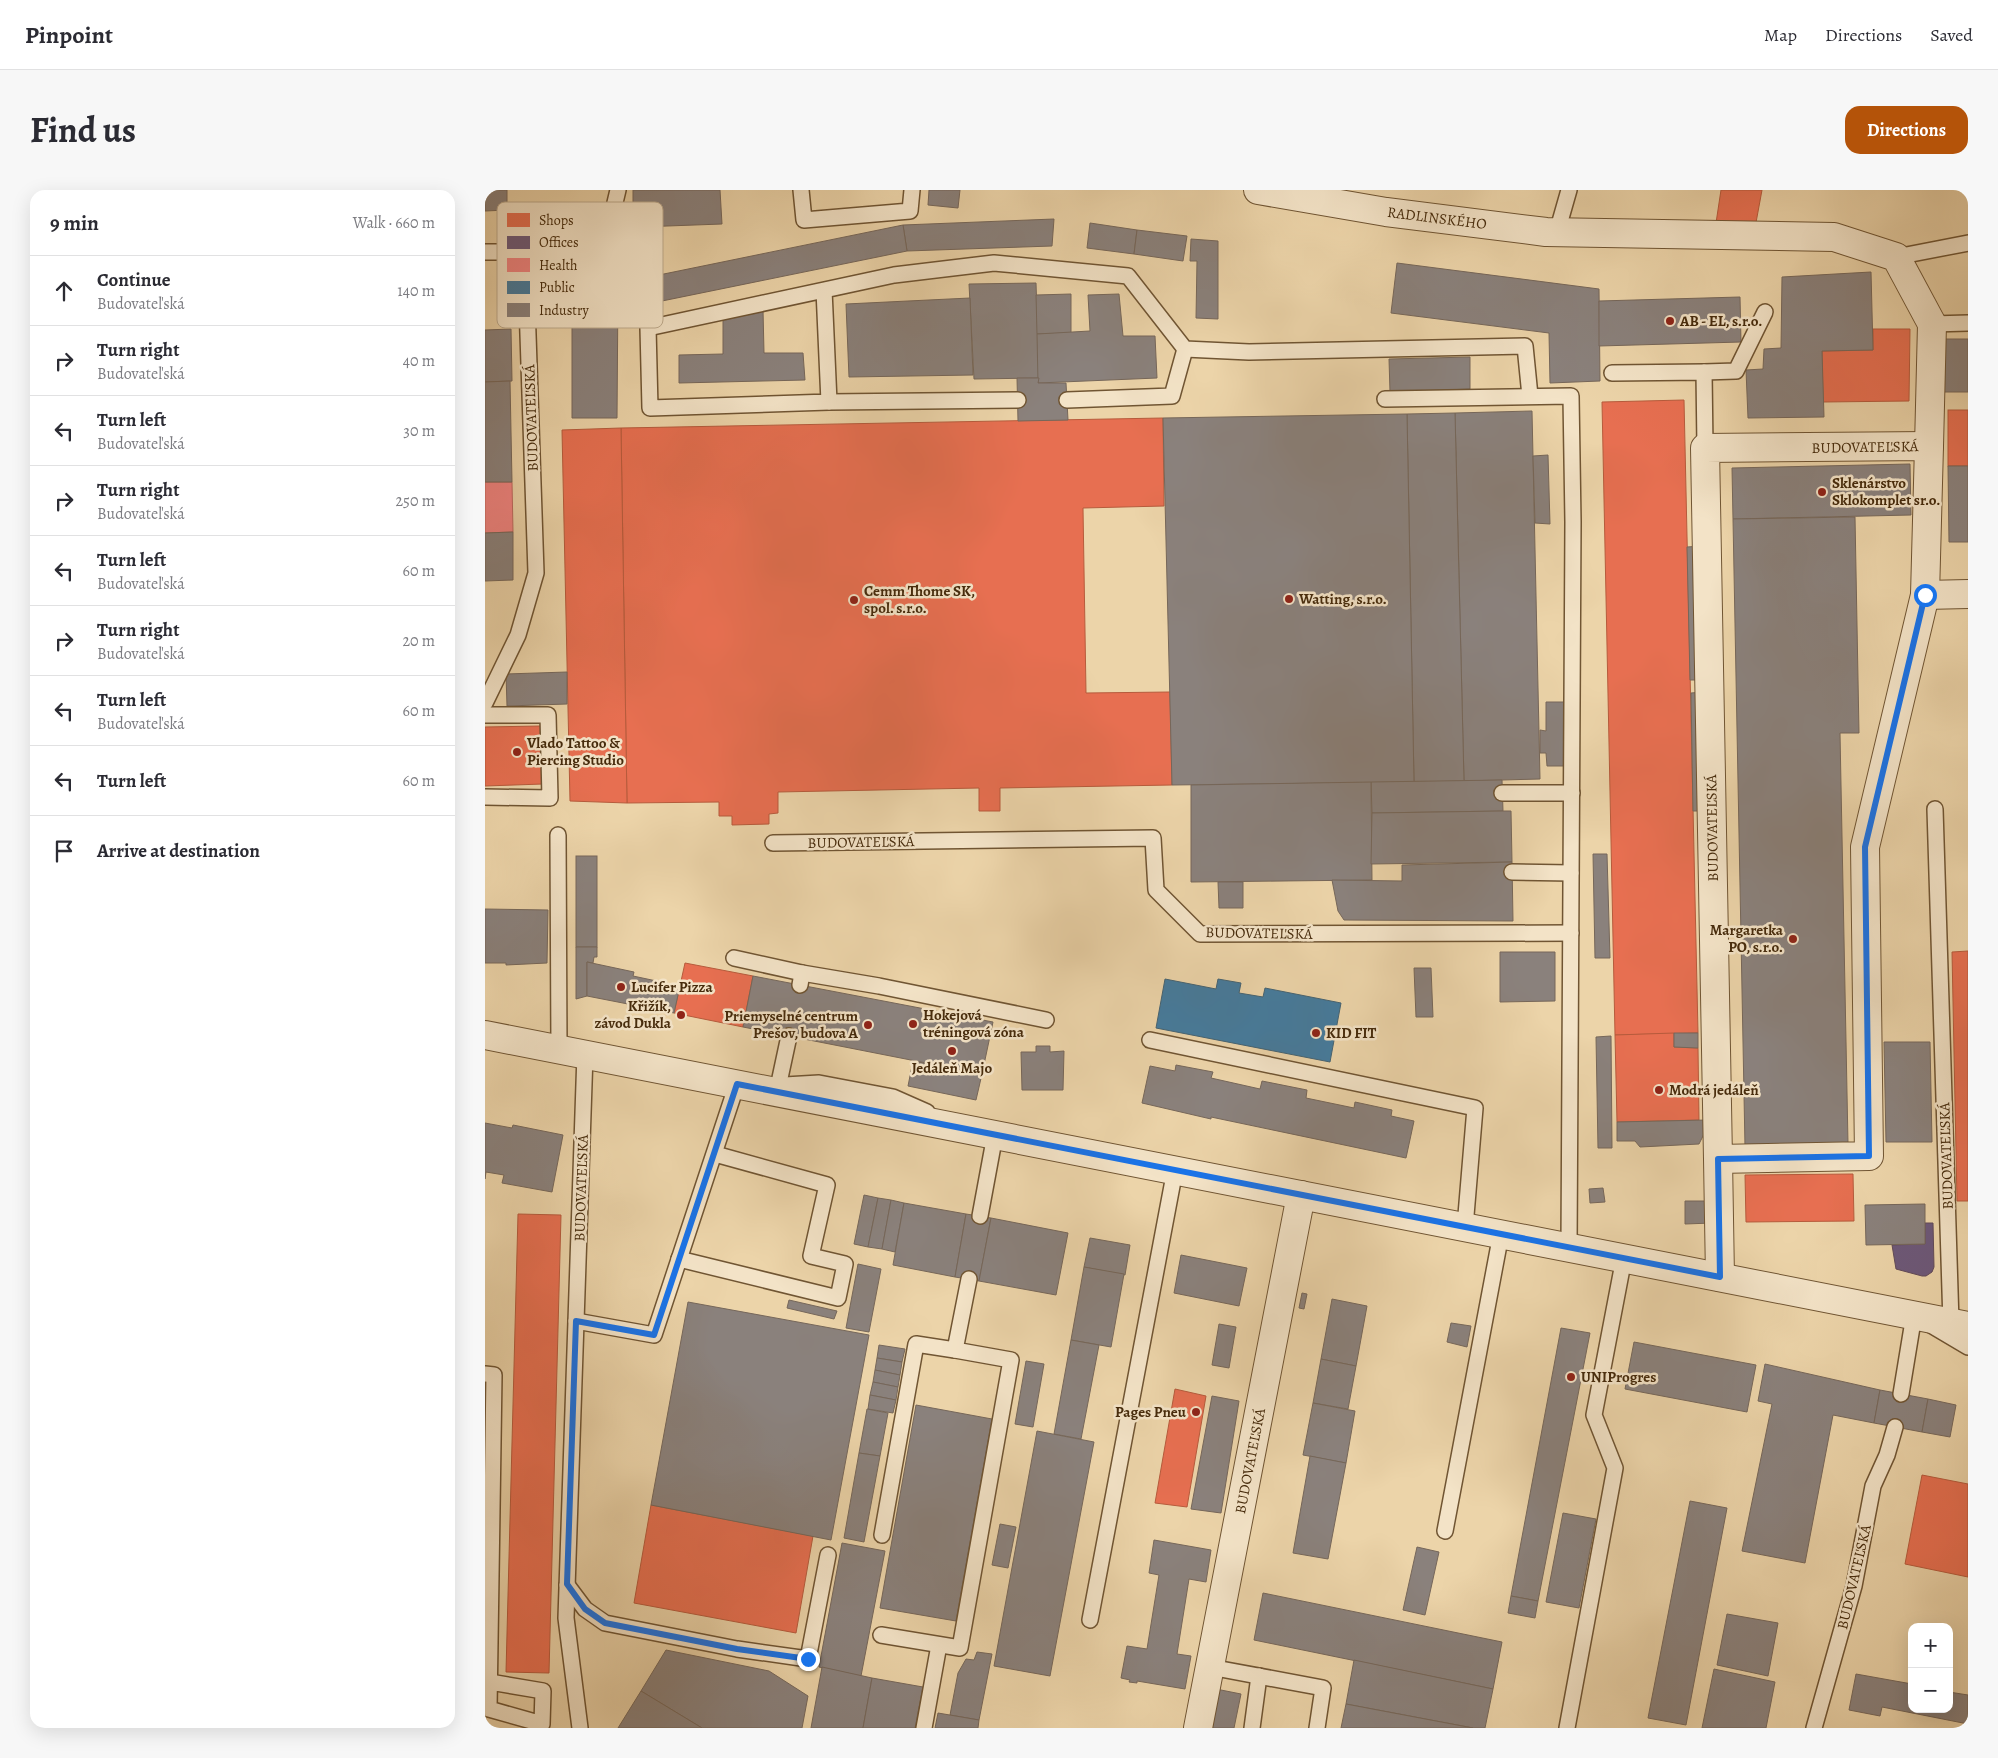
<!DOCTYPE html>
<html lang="en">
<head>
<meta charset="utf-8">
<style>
  body { margin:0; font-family:Alegreya,serif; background:#f7f7f7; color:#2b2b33 }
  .controls { position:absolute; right:15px; bottom:15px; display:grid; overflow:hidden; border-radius:10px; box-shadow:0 5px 20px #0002 }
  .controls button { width:45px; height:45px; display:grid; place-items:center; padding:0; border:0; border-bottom:1px solid #e1e1e2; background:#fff; color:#2b2b33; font:25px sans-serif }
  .stop { position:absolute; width:15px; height:15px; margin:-11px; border:4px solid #1a73e8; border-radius:50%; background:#fff }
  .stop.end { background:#1a73e8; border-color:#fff; box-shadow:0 1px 5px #0008 }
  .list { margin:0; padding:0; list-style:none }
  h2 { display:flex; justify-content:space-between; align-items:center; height:65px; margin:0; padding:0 20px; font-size:21px }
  h2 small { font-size:16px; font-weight:400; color:#7c7c81 }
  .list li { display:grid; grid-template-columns:32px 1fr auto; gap:15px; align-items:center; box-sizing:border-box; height:70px; padding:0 20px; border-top:1px solid #e1e1e2 }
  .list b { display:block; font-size:19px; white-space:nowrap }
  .list p { margin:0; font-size:16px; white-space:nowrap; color:#7c7c81 }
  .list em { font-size:16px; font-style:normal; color:#7c7c81 }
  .icon { flex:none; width:28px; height:28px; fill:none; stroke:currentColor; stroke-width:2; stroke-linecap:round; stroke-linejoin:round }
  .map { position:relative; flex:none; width:1483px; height:1538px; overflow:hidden; border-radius:15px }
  header { display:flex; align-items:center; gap:30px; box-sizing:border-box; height:70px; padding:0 25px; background:#fff; border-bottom:1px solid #e1e1e2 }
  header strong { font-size:24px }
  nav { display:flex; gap:28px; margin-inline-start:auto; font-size:18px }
  .intro { display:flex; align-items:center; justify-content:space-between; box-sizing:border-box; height:120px; padding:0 30px }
  h1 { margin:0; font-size:35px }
  .button { padding:12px 22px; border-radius:15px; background:#b45309; color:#fff; font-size:18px; font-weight:700 }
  main { display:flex; gap:30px; padding:0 30px }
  aside { flex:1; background:#fff; border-radius:15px; box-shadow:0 5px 20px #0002 }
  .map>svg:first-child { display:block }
</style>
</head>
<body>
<header>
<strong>Pinpoint</strong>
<nav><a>Map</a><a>Directions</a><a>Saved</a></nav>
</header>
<div class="intro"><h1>Find us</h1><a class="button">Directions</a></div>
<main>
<aside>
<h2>9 min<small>Walk · 660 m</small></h2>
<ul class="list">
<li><svg class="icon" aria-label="ahead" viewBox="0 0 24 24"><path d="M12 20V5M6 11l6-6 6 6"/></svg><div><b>Continue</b><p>Budovateľská</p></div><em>140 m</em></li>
<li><svg class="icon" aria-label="right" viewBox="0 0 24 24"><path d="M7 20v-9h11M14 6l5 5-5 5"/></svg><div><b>Turn right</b><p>Budovateľská</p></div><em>40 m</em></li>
<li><svg class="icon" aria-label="left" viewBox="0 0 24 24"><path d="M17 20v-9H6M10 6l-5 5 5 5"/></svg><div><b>Turn left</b><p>Budovateľská</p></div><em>30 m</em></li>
<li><svg class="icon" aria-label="right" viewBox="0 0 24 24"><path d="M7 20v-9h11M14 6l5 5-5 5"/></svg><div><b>Turn right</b><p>Budovateľská</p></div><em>250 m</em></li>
<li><svg class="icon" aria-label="left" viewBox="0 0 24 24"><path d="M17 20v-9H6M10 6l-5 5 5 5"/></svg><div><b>Turn left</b><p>Budovateľská</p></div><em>60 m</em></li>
<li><svg class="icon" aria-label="right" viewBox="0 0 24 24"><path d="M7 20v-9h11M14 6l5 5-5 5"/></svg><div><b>Turn right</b><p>Budovateľská</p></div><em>20 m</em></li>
<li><svg class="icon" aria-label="left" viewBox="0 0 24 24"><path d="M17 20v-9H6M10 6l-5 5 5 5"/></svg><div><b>Turn left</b><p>Budovateľská</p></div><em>60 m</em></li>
<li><svg class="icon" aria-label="left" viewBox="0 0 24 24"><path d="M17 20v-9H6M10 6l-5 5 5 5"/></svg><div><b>Turn left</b></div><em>60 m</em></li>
<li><svg class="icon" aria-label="arrive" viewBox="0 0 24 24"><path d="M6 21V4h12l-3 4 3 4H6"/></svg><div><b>Arrive at destination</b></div></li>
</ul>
</aside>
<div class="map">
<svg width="1483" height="1538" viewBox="0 0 1483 1538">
  <rect width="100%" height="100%" fill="#ecd4a9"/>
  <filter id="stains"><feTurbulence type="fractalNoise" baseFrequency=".004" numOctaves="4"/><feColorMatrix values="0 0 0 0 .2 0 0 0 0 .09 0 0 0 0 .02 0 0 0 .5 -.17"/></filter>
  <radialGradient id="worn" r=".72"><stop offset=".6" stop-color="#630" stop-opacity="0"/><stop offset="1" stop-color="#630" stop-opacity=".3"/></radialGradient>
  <g fill="#e76f51" stroke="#b75b3c">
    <polygon points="1236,0 1277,0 1270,38 1231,33"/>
    <polygon points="1388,139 1425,139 1424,211 1338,212 1337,161 1388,160"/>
    <polygon points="1199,210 1213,843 1130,845 1117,212"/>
    <rect x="1463" y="220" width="20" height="56"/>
    <polygon points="678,228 679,316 598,318 601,503 685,502 687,595 515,598 515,621 494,621 494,598 293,602 293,623 284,624 284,634 247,635 247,626 234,626 234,612 142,613 136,238"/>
    <polygon points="136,238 142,613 85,611 77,240"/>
    <polygon points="56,536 58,594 0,596 0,537"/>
    <polygon points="1483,761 1483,1011 1472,1011 1467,762"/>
    <polygon points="200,773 268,786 258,837 189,823"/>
    <polygon points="1189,843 1189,857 1213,858 1214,930 1132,932 1130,845"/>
    <polygon points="1368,984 1369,1031 1261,1032 1260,985"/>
    <polygon points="33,1024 76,1025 64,1483 21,1482"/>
    <polygon points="690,1199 721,1206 702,1317 670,1313"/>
    <polygon points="1437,1285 1483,1294 1483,1387 1420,1374"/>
    <polygon points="166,1315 328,1346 311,1443 149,1413"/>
  </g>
  <polygon fill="#6d597a" stroke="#614b59" points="1440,1033 1448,1033 1449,1077 1447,1082 1441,1086 1437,1086 1411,1079 1407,1055 1440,1054"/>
  <polygon fill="#f28482" stroke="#be695f" points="0,292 27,292 28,342 0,343"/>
  <polygon fill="#457b9d" stroke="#456372" points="680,789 731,799 733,789 756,793 754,803 778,807 780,798 856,813 845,872 671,838"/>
  <g fill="#8a817c" stroke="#76675a">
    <polygon points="0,0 22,0 22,20 0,21"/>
    <polygon points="148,0 235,0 237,34 155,37 154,15 148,15"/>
    <polygon points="444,0 475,0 473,18 443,15"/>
    <polygon points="569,29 567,56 422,61 418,35"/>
    <polygon points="605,33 652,40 649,64 602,58"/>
    <polygon points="418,35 422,61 177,111 169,86"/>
    <polygon points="652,40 702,46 698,71 649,64"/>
    <polygon points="706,49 733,51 733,129 711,128 712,71 705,71"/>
    <polygon points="912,73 1114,99 1115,191 1065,193 1064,143 906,123"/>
    <polygon points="1386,82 1388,160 1337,161 1339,227 1263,228 1261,180 1278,179 1279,159 1296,158 1297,87"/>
    <polygon points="551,93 554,188 489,189 484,94"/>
    <polygon points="87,96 133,96 132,228 87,228"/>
    <polygon points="586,104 586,143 552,144 551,105"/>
    <polygon points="634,104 638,146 670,146 672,188 553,193 552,144 605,141 603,105"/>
    <polygon points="1255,107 1256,152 1114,156 1114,111"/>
    <polygon points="485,108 488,185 364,187 361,114"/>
    <polygon points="278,120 279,163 318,163 320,190 194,193 194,165 238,164 238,127"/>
    <polygon points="26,139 27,191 0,192 0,140"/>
    <rect x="1456" y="149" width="27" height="53"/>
    <polygon points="985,167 985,199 905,202 904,169"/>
    <polygon points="532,188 554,188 553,193 581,193 583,230 533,231"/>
    <polygon points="25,191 27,292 0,292 0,192"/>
    <polygon points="1047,221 1055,589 979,591 970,223"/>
    <polygon points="970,223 979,591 929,592 922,224"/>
    <polygon points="922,224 929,592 687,595 678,228"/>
    <polygon points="1063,265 1065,334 1050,333 1048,266"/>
    <polygon points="1425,274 1426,325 1248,329 1247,278"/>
    <polygon points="1463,276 1483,276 1483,352 1464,352"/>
    <polygon points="1370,327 1374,543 1355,543 1363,954 1260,957 1248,329"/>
    <polygon points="28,342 28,390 0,391 0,343"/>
    <polygon points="1217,356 1220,490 1205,490 1202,357"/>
    <polygon points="82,482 82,514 22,516 21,484"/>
    <polygon points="1219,502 1222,621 1208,621 1206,503"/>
    <polygon points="1061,512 1084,512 1084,576 1062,576 1061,563 1055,563 1055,540 1061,541"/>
    <polygon points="1017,590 1018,621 887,623 886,592"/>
    <polygon points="886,592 887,690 706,692 706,595"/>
    <polygon points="1018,621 1026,621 1027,672 886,674 887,623"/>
    <polygon points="1108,664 1122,664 1125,768 1110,768"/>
    <rect x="91" y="666" width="21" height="91"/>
    <polygon points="1027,672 1028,731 859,730 853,721 847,690 917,691 917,675"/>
    <polygon points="733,692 758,692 758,718 734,718"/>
    <polygon points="0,719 63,720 62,773 21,775 21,773 0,773"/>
    <polygon points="91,757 112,757 112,767 109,767 108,773 102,772 102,806 91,809"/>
    <polygon points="1015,762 1070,762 1070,811 1015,812"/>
    <polygon points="102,772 149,782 148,786 195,796 189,823 102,806"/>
    <polygon points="929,778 946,778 948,827 931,827"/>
    <polygon points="268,786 508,832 497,884 258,837"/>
    <polygon points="1189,843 1213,843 1213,858 1189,857"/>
    <polygon points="1126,846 1127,958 1113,958 1111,847"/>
    <polygon points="1399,852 1445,852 1447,952 1401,952"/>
    <polygon points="551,856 565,856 565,862 579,861 578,900 537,900 536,862 551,862"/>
    <polygon points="428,871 497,884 491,910 423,896"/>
    <polygon points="691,875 728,882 726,888 775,899 777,891 822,900 821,908 869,918 870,912 907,920 906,926 929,931 921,968 726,927 726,929 657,913 665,876 690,881"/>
    <polygon points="1222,930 1222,938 1214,954 1155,957 1150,951 1132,951 1132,932"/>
    <polygon points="0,933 27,938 28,935 78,945 67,1002 17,993 19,985 1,982 0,989"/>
    <polygon points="1118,998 1120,1012 1105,1013 1104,999"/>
    <polygon points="379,1005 393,1008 383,1057 369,1054"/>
    <polygon points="393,1008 406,1010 397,1059 383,1057"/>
    <polygon points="406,1010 419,1013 410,1062 397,1059"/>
    <polygon points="1200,1011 1227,1011 1227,1033 1200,1034"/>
    <polygon points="419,1013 481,1024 470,1087 408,1075"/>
    <polygon points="1440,1014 1440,1054 1381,1055 1380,1015"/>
    <polygon points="481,1024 506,1028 494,1091 470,1087"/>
    <polygon points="506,1028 583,1043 571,1105 494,1091"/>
    <polygon points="605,1048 645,1055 640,1085 599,1077"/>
    <polygon points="696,1065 762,1078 754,1116 689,1103"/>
    <polygon points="373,1074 396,1079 384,1142 361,1138"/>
    <polygon points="599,1077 639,1084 626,1157 586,1150"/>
    <polygon points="817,1103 822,1104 819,1119 814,1118"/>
    <polygon points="847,1109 882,1116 871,1176 836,1169"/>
    <polygon points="304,1110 352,1121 349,1129 302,1118"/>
    <polygon points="203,1112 384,1145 346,1350 166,1315"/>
    <polygon points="966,1133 986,1136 982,1157 962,1152"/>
    <polygon points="734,1134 751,1137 744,1178 727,1175"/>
    <polygon points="1076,1138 1105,1143 1053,1411 1026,1406"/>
    <polygon points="586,1150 614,1155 596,1249 569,1244"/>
    <polygon points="1149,1152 1271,1175 1262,1222 1140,1199"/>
    <polygon points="394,1155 420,1159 417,1172 392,1168"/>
    <polygon points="392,1168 417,1172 415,1185 390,1180"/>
    <polygon points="836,1169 871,1176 863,1219 828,1213"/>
    <polygon points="541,1171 559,1174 548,1237 530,1234"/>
    <polygon points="1280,1174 1395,1200 1389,1233 1348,1225 1320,1373 1257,1361 1287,1214 1273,1211"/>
    <polygon points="390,1180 415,1185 413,1197 388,1192"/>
    <polygon points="388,1192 413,1197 411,1210 385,1205"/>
    <polygon points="1395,1200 1443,1209 1437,1242 1389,1233"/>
    <polygon points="385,1205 411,1210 408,1223 383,1219"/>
    <polygon points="727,1206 754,1211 736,1323 706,1319"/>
    <polygon points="1443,1209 1471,1215 1465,1247 1437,1242"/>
    <polygon points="828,1213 870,1221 861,1273 818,1265"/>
    <polygon points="431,1215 507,1229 471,1431 395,1418"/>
    <polygon points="382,1219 403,1223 395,1266 374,1263"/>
    <polygon points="552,1241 609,1252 565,1486 509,1476"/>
    <polygon points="374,1263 395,1266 379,1352 359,1348"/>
    <polygon points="825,1266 861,1273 843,1369 808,1363"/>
    <polygon points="1205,1311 1242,1318 1201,1535 1163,1528"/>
    <polygon points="1078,1323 1111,1329 1094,1418 1061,1412"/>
    <polygon points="515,1334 531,1337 523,1378 507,1375"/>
    <polygon points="669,1350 726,1360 721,1392 704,1389 692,1464 706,1466 700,1499 652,1491 652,1493 644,1492 645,1490 636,1488 642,1456 662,1459 674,1385 664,1383"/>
    <polygon points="357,1353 400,1361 376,1486 334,1477"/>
    <polygon points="932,1357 954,1362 940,1425 918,1420"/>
    <polygon points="778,1403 1017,1452 1008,1499 769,1450"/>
    <polygon points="1026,1406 1053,1411 1050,1428 1023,1423"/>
    <polygon points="1242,1424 1293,1433 1283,1486 1232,1475"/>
    <polygon points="181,1460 284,1481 323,1506 317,1538 217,1538 156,1501"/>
    <polygon points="492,1462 507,1464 494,1530 465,1525 473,1483 481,1469 489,1470"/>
    <polygon points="869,1470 1008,1499 1000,1538 988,1538 861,1514"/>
    <polygon points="337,1477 387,1488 378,1538 326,1538"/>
    <polygon points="1229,1479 1290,1492 1281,1538 1217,1538"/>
    <polygon points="1371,1484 1427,1494 1427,1519 1464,1519 1464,1502 1483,1505 1483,1534 1397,1517 1395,1526 1364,1520"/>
    <polygon points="387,1488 438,1497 430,1538 378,1538"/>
    <polygon points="731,1499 756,1504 749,1538 724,1538"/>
    <polygon points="156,1501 217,1538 133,1538"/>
    <polygon points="861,1514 988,1538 856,1538"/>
    <polygon points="453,1523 494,1530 493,1538 450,1538"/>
  </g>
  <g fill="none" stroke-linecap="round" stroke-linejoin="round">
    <g stroke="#705533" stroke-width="18">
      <g id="service">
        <polyline points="316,0 319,30 425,21 427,0"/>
        <polyline points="1072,42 1084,0"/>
        <polyline points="0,62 45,62"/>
        <polyline points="1411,67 1483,53"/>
        <polyline points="339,100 344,212 165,218 163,138 409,85 509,73 643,86 700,159 764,162 1040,156 1045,206"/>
        <polyline points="1447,134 1483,133"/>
        <polyline points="1219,182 1251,181 1280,122"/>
        <polyline points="1127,183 1219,182 1220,258"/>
        <polyline points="900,209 1086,206 1088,332 1084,1057"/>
        <polyline points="582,210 687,206 700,159"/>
        <polyline points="344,212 533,210"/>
        <polyline points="0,513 33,445 51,383 41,85 45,62 58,52 103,54 123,42 133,0"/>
        <polyline points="0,525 63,525 65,608 0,607"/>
        <polyline points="1017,603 1087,603"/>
        <polyline points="1450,619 1466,1133"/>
        <polyline points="73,645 74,859"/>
        <polyline points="288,653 668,648 671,700 715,744 1086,743"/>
        <polyline points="1027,682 1086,683"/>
        <polyline points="249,768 317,783 315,795"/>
        <polyline points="317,783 394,796 561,830"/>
        <polyline points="665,850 990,918 980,1037"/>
        <polyline points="300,895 334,893 408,907 442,922"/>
        <polyline points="292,902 304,846"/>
        <polyline points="495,1026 510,945"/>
        <polyline points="194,1069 353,1108 360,1074 326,1066 342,995 230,964"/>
        <polyline points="91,1131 169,1145 252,894"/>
        <polyline points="0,1184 9,1185 4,1519 57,1534 58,1501 5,1492"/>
        <polyline points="1416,1204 1429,1125 1483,1157"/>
        <polyline points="960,1341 1016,1044"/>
        <polyline points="397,1345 431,1154 470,1160"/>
        <polyline points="82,1395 100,1419 120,1433 252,1459 323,1469 343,1365"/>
        <polyline points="605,1430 690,980"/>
        <polyline points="396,1445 475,1458 526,1170 470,1160 484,1089"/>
        <polyline points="725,1477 838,1498 832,1538"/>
        <polyline points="95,1538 81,1428 100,864"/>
        <polyline points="439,1538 454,1455"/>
        <polyline points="767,1538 774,1486"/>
        <polyline points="1082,1538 1130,1278 1109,1225 1139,1068"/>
        <polyline points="1329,1538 1369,1396 1388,1296 1402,1265 1410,1237"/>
      </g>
    </g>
    <g stroke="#705533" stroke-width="30">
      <g id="minor">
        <polyline points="773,0 901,22 1061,42 1349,47 1411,67 1447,134 1444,256"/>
        <polyline points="1440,405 1483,404"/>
        <polyline points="0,845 1483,1136"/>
        <polyline points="1233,969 1384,966 1380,657 1440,405 1444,256 1220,258 1233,969 1235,1087"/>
        <polyline points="713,1538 816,1005"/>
      </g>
    </g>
    <use href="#service" stroke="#f3e3c7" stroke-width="15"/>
    <use href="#minor" stroke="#f3e3c7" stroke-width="28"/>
  </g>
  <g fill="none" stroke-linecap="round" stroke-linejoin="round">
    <polyline stroke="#1a73e8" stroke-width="6" points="323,1469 252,1459 120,1433 100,1419 82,1394 91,1131 169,1145 252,894 1235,1087 1233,969 1384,966 1380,657 1440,405"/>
  </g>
  <g fill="#8f2418" stroke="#f3e3c7" stroke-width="2">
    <circle cx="1185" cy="131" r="5"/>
    <circle cx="1337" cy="302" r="5"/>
    <circle cx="804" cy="409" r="5"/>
    <circle cx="369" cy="410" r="5"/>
    <circle cx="32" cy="562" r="5"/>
    <circle cx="1308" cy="749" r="5"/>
    <circle cx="136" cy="797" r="5"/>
    <circle cx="196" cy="825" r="5"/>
    <circle cx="428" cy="834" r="5"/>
    <circle cx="383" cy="835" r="5"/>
    <circle cx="831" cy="843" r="5"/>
    <circle cx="467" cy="861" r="5"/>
    <circle cx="1174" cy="900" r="5"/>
    <circle cx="1086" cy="1187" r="5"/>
    <circle cx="711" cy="1222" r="5"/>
  </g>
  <g text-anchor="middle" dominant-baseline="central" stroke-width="5" stroke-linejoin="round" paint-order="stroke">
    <g font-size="15" fill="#462b0c" stroke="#f3e3c7">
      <text transform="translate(952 28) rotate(7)">RADLINSKÉHO</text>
      <text transform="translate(46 228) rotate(-92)">BUDOVATEĽSKÁ</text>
      <text transform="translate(1380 257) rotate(-1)">BUDOVATEĽSKÁ</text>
      <text transform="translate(1227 638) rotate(-91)">BUDOVATEĽSKÁ</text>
      <text transform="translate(376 652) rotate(-1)">BUDOVATEĽSKÁ</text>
      <text transform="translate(774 743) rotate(1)">BUDOVATEĽSKÁ</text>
      <text transform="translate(1461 966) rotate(-92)">BUDOVATEĽSKÁ</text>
      <text transform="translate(96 998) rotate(-88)">BUDOVATEĽSKÁ</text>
      <text transform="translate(765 1271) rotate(-79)">BUDOVATEĽSKÁ</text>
      <text transform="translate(1369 1387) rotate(-77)">BUDOVATEĽSKÁ</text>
    </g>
    <g font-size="15" font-weight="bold" fill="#462b0c" stroke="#f3e3c7" text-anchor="start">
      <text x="1195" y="131">AB - EL, s.r.o.</text>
      <text x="1347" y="293">Sklenárstvo<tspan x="1347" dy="17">Sklokomplet sr.o.</tspan></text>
      <text x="379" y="401">Cemm Thome SK,<tspan x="379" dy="17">spol. s.r.o.</tspan></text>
      <text x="814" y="409">Watting, s.r.o.</text>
      <text x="42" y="553">Vlado Tattoo &amp;<tspan x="42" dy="17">Piercing Studio</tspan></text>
      <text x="1298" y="740" text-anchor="end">Margaretka<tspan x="1298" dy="17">PO, s.r.o.</tspan></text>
      <text x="146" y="797">Lucifer Pizza</text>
      <text x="186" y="816" text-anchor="end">Křižík,<tspan x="186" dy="17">závod Dukla</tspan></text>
      <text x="438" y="825">Hokejová<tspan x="438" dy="17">tréningová zóna</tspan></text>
      <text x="373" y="826" text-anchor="end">Priemyselné centrum<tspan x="373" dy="17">Prešov, budova A</tspan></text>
      <text x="841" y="843">KID FIT</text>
      <text x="467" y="878" text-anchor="middle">Jedáleň Majo</text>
      <text x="1184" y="900">Modrá jedáleň</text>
      <text x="1096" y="1187">UNIProgres</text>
      <text x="701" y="1222" text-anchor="end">Pages Pneu</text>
    </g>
  </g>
  <rect x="12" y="12" width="166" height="126" rx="8" fill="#f3e3c7" stroke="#bfac8f" stroke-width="1"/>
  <rect x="22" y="23" width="23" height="14" fill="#e76f51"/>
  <rect x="22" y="46" width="23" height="13" fill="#6d597a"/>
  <rect x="22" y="68" width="23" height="14" fill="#f28482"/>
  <rect x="22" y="91" width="23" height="13" fill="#457b9d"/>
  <rect x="22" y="113" width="23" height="14" fill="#8a817c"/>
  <g font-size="14" fill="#462b0c">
    <text x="54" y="35">Shops</text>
    <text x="54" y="57">Offices</text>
    <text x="54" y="80">Health</text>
    <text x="54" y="102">Public</text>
    <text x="54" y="125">Industry</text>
  </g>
  <rect width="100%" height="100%" filter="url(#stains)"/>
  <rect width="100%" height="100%" fill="url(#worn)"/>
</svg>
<div class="controls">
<button>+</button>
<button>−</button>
</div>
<div class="stop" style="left:1440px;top:405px"></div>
<div class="stop end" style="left:323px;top:1469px"></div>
</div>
</main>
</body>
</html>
